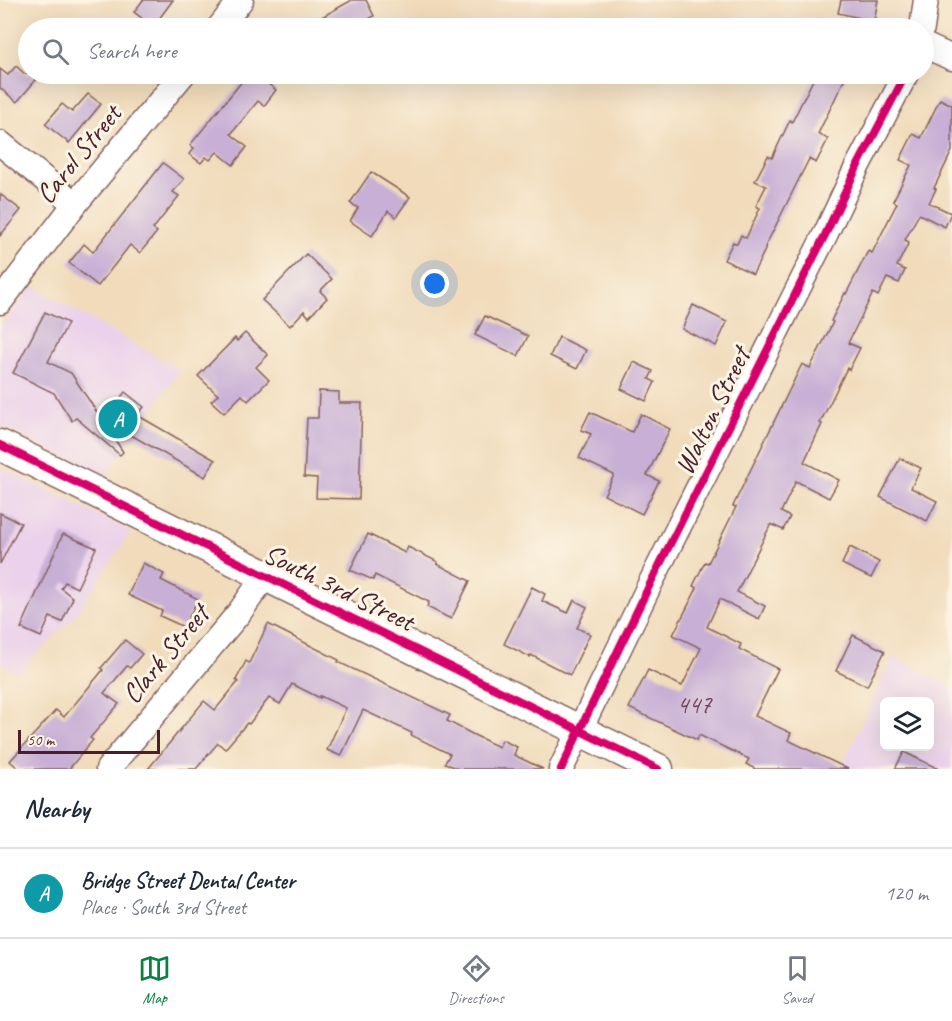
<!DOCTYPE html>
<html lang="en">
<head>
<meta charset="utf-8">
<style>
  body { margin:0; font-family:Caveat,sans-serif; background:#f6f6f7; color:#1f2937 }
  .controls { position:absolute; right:18px; bottom:18px; display:grid; overflow:hidden; border-radius:9px; box-shadow:0 6px 24px #0002 }
  .controls button { width:54px; height:54px; display:grid; place-items:center; padding:0; border:0; border-bottom:2px solid #e0e1e3; background:#fff; color:#1f2937; font:30px sans-serif }
  .scale { position:absolute; left:18px; bottom:15px; width:142px; box-sizing:border-box; padding-left:6px; border:3px solid #4a1f2b; border-top:0; font-size:16px; line-height:21px; white-space:nowrap; color:#4a1f2b; -webkit-text-stroke:4px #fcf5e5; paint-order:stroke }
  .you { position:absolute; left:435px; top:284px; width:21px; height:21px; margin:-15px; border:4px solid #fff; border-radius:50%; background:#1a73e8; box-shadow:0 0 0 9px #1a73e833 }
  .badge { display:grid; place-items:center; width:39px; height:39px; border-radius:50%; background:#0b8043; color:#fff; font-size:20px; font-weight:700 }
  .pin { position:absolute; translate:-50% -50%; border:3px solid #fff; box-shadow:0 2px 6px #0006 }
  .list { margin:0; padding:0; list-style:none }
  h2 { display:flex; justify-content:space-between; align-items:center; height:78px; margin:0; padding:0 24px; font-size:26px }
  h2 small { font-size:20px; font-weight:400; color:#747a83 }
  .list li { display:grid; grid-template-columns:39px 1fr auto; gap:18px; align-items:center; box-sizing:border-box; height:90px; padding:0 24px; border-top:2px solid #e0e1e3 }
  .list b { display:block; font-size:22px; white-space:nowrap }
  .list p { margin:0; font-size:20px; white-space:nowrap; color:#747a83 }
  .list em { font-size:20px; font-style:normal; color:#747a83 }
  .icon { flex:none; width:33px; height:33px; fill:none; stroke:currentColor; stroke-width:2; stroke-linecap:round; stroke-linejoin:round }
  .map { position:relative; flex:none; width:952px; height:769px; overflow:hidden }
  .search { position:absolute; background:#fff; box-shadow:0 6px 24px #0002; left:18px; right:18px; top:18px; height:66px; display:flex; align-items:center; gap:15px; box-sizing:border-box; padding:0 21px; border-radius:33px; color:#747a83; font-size:22px }
  .sheet { height:168px; background:#fff }
  nav { display:flex; justify-content:space-around; align-items:center; box-sizing:border-box; height:84px; border-top:2px solid #e0e1e3; background:#fff; font-size:16px; color:#747a83 }
  nav a { display:grid; justify-items:center; gap:3px }
  nav .on { color:#0b8043 }
  .map>svg:first-child { display:block }
</style>
</head>
<body>
<div class="map">
<svg width="952" height="769" viewBox="0 0 952 769">
  <rect width="100%" height="100%" fill="#fcf5e5"/>
  <filter id="ink" filterUnits="userSpaceOnUse"><feTurbulence type="fractalNoise" baseFrequency=".0167" numOctaves="2"/><feDisplacementMap in="SourceGraphic" scale="12" xChannelSelector="R" yChannelSelector="G"/><feConvolveMatrix kernelMatrix="1 2 1 2 8 2 1 2 1" color-interpolation-filters="sRGB"/></filter>
  <filter id="wash" filterUnits="userSpaceOnUse"><feTurbulence type="fractalNoise" baseFrequency=".008" numOctaves="4" result="noise"/><feDisplacementMap in="SourceGraphic" scale="24" xChannelSelector="R" yChannelSelector="G"/><feGaussianBlur stdDeviation="1.35" result="paint"/><feColorMatrix in="noise" values="0 0 0 0 0 0 0 0 0 0 0 0 0 0 0 0 0 1.4 0 .05"/><feComposite in="paint" operator="in"/></filter>
  <g filter="url(#wash)">
    <rect width="100%" height="100%" fill="#f1dbbb"/>
    <g fill="#ebd1eb" fill-rule="evenodd">
      <polygon points="32,286 180,370 104,477 0,425 0,328"/>
      <polygon points="0,467 131,531 75,616 16,674 0,662"/>
      <path d="M893,657L952,687V769H841ZM884,702H930V746H884Z"/>
    </g>
    <g id="blocks">
      <g fill="#c8afd5">
        <polygon points="143,0 173,0 153,27 134,12"/>
        <polygon points="352,0 366,0 374,16 366,21 371,28 326,28 320,18"/>
        <polygon points="841,0 878,0 874,21 838,13"/>
        <polygon points="16,66 25,74 41,74 17,102 0,88 0,69 8,75"/>
        <polygon points="248,74 255,74 276,90 264,106 258,101 231,134 247,147 233,165 217,152 210,160 206,157 201,163 189,154 194,148 190,145"/>
        <polygon points="816,74 847,74 818,134 828,139 816,163 809,159 765,247 766,248 753,274 724,260 733,242 737,244 741,235 746,238 760,208 756,206 766,186 755,181 768,156 772,158 790,120 792,122"/>
        <polygon points="88,94 101,104 69,143 45,124 62,104 72,112"/>
        <polygon points="940,99 952,105 952,151 934,188 936,189 929,203 951,213 945,227 919,214 905,240 909,242 897,266 905,270 899,283 887,278 878,296 873,293 848,343 860,348 849,370 847,368 832,399 820,423 822,424 804,462 839,480 829,498 796,481 781,512 790,517 783,530 771,524 737,592 765,606 759,619 720,599 707,627 741,644 739,649 778,669 755,716 791,733 788,740 848,769 755,769 746,764 749,759 699,735 697,740 629,708 648,670 682,686 701,648 673,635 697,588 693,586 705,562 708,563 736,507 733,506 802,364 810,368 833,322 831,321 845,293 846,294 868,251 872,253 897,203 893,201 911,165 900,160 913,134 921,138"/>
        <polygon points="163,163 184,179 173,192 179,196 153,229 157,232 140,253 130,245 98,286 69,263 84,244 93,252"/>
        <polygon points="371,172 410,197 396,217 388,211 372,236 350,221 358,208 350,203"/>
        <polygon points="0,194 21,210 0,236"/>
        <polygon points="306,254 332,279 320,291 327,298 309,317 304,311 290,326 262,300"/>
        <polygon points="693,305 727,322 716,346 682,329"/>
        <polygon points="45,312 68,323 48,362 71,373 102,420 125,392 144,407 137,415 215,460 205,477 124,431 116,441 123,452 120,455 76,418 72,421 54,393 13,373"/>
        <polygon points="485,316 528,336 518,356 475,335"/>
        <polygon points="245,333 268,355 256,367 269,380 248,401 242,395 224,413 211,401 218,395 198,376 235,338 237,341"/>
        <polygon points="559,337 586,350 577,369 550,356"/>
        <polygon points="634,362 653,371 649,379 655,382 646,401 621,389"/>
        <polygon points="319,391 339,392 339,403 362,403 359,499 316,498 317,478 304,477 307,418 318,418"/>
        <polygon points="590,412 632,432 641,414 670,429 647,475 659,481 642,514 604,495 614,475 579,458 591,434 581,430"/>
        <polygon points="900,458 921,468 911,488 937,501 927,521 880,497"/>
        <polygon points="0,513 21,523 0,564"/>
        <polygon points="63,534 96,548 77,588 65,582 61,588 73,598 62,622 50,617 41,637 21,628"/>
        <polygon points="368,534 405,553 408,547 438,562 437,564 470,581 451,619 427,607 429,602 375,575 373,580 350,570"/>
        <polygon points="850,547 879,562 871,578 842,564"/>
        <polygon points="143,563 164,574 161,580 198,599 184,627 160,616 162,611 128,595"/>
        <polygon points="532,587 545,594 542,601 568,613 574,600 587,607 577,628 590,634 570,675 531,655 530,657 504,644"/>
        <polygon points="268,624 339,660 338,662 450,715 447,721 476,736 499,747 502,740 517,747 514,755 543,769 458,769 445,763 450,754 411,735 412,733 363,710 341,756 327,750 346,708 320,696 320,698 292,684 280,704 269,698 249,724 247,723 225,749 218,743 196,769 148,769 204,701 215,710 238,682 236,680 246,661 249,663"/>
        <polygon points="853,635 885,651 867,686 836,671"/>
        <polygon points="125,640 142,654 130,668 127,666 104,693 119,704 90,738 93,740 69,769 19,769 10,761 56,710 64,717 103,670 101,668"/>
        <polygon points="904,752 939,769 895,769"/>
      </g>
    </g>
  </g>
  <g filter="url(#ink)">
    <use href="#blocks" fill-opacity="0" stroke="#84615d" stroke-width="1.5"/>
    <g fill="none" stroke-linecap="round" stroke-linejoin="round">
      <g stroke="#84615d" stroke-width="27">
        <g id="minor">
          <polyline points="219,28 241,0"/>
          <polyline points="922,28 926,0"/>
          <polyline points="924,45 952,58"/>
          <polyline points="0,143 75,204"/>
          <polyline points="0,302 75,204 183,74"/>
          <polyline points="108,769 239,613 265,576"/>
          <polyline points="561,769 651,582 826,233 857,167 906,74"/>
        </g>
      </g>
      <g stroke="#84615d" stroke-width="33">
        <polyline id="major" points="0,445 658,769"/>
      </g>
      <use href="#minor" stroke="#fff" stroke-width="24"/>
      <use href="#major" stroke="#fff" stroke-width="30"/>
      <g stroke="#fcf5e5" stroke-width="11">
        <g id="cycleway">
          <polyline points="0,445 658,769"/>
          <polyline points="561,769 651,582 826,233 857,167 906,74"/>
        </g>
      </g>
      <use href="#cycleway" stroke="#d6006c" stroke-width="8"/>
    </g>
  </g>
  <g text-anchor="middle" dominant-baseline="central" stroke-width="6" stroke-linejoin="round" paint-order="stroke">
    <g font-size="26" fill="#6a4356">
      <text x="694" y="704">447</text>
    </g>
    <g font-size="28" fill="#4a1f2b" stroke="#fcf5e5">
      <text transform="translate(78 154) rotate(-51)">Carol Street</text>
      <text transform="translate(712 411) rotate(-64)">Walton Street</text>
      <text transform="translate(339 587) rotate(26)">South 3rd Street</text>
      <text transform="translate(165 654) rotate(-50)">Clark Street</text>
    </g>
  </g>
</svg>
<div class="controls">
<button><svg class="icon" aria-label="layers" viewBox="0 0 24 24"><path d="M12 4l9 5-9 5-9-5zM3 14l9 5 9-5"/></svg></button>
</div>
<div class="scale">50 m</div>
<div class="you"></div>
<div class="pin badge" style="left:118px;top:419px;background:#0f9aa8">A</div>
<div class="search"><svg class="icon" aria-label="search" viewBox="0 0 24 24"><circle cx="10" cy="10" r="6"/><path d="M15 15l6 6"/></svg>Search here</div>
</div>
<section class="sheet">
<h2>Nearby<small></small></h2>
<ul class="list">
<li><span class="badge" style="background:#0f9aa8">A</span><div><b>Bridge Street Dental Center</b><p>Place · South 3rd Street</p></div><em>120 m</em></li>
</ul>
</section>
<nav>
<a class="on"><svg class="icon" aria-label="map" viewBox="0 0 24 24"><path d="M3 6l6-2 6 2 6-2v14l-6 2-6-2-6 2zM9 4v14M15 6v14"/></svg>Map</a>
<a><svg class="icon" aria-label="directions" viewBox="0 0 24 24"><path d="M12 3l9 9-9 9-9-9zM9 14v-3h6M13 9l2 2-2 2"/></svg>Directions</a>
<a><svg class="icon" aria-label="saved" viewBox="0 0 24 24"><path d="M7 4h10v16l-5-4-5 4z"/></svg>Saved</a>
</nav>
</body>
</html>
